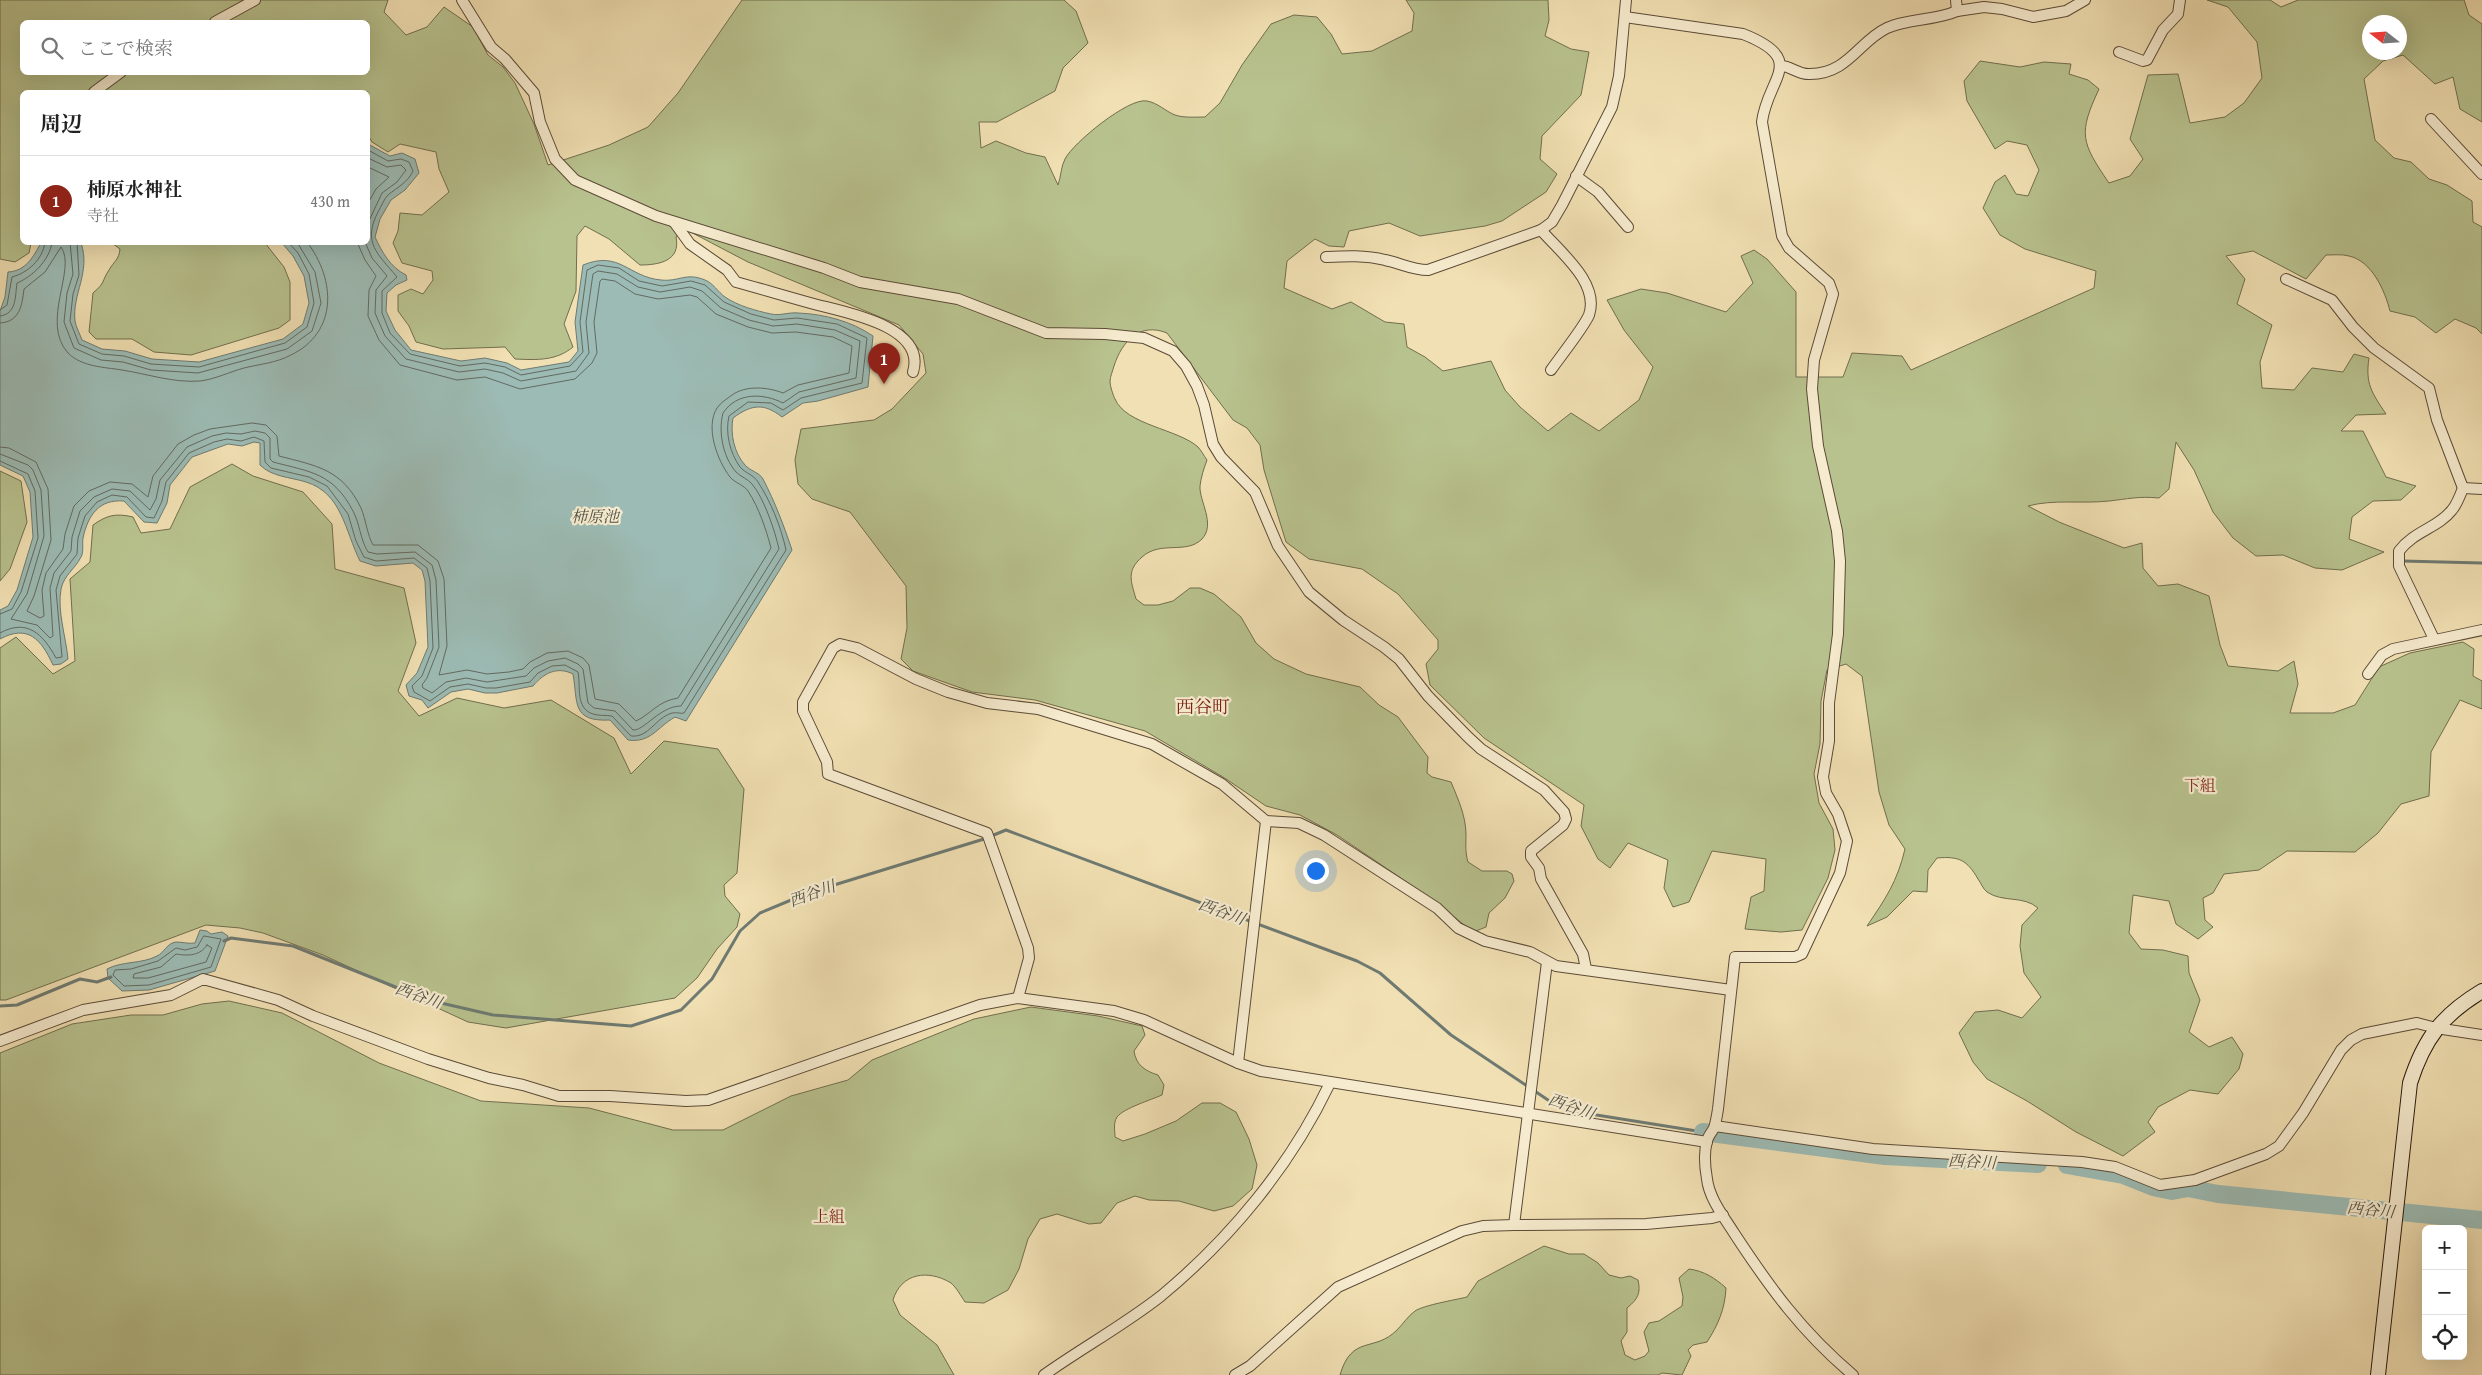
<!DOCTYPE html>
<html lang="ja">
<head>
<meta charset="utf-8">
<style>
  body { margin:0; font-family:"Gentium Book Plus","Noto Serif JP",serif; background:#f2f2f2; color:#222 }
  .controls { position:absolute; right:15px; bottom:15px; display:grid; overflow:hidden; border-radius:8px; box-shadow:0 5px 20px #0002 }
  .controls button { width:45px; height:45px; display:grid; place-items:center; padding:0; border:0; border-bottom:1px solid #e0e0e0; background:#fff; color:#222; font:25px sans-serif }
  .compass { position:absolute; left:2362px; top:15px; width:45px; height:45px; border-radius:50%; background:#fff; box-shadow:0 5px 20px #0002; rotate:287deg }
  .you { position:absolute; left:1315px; top:870px; width:18px; height:18px; margin:-12px; border:4px solid #fff; border-radius:50%; background:#1a73e8; box-shadow:0 0 0 8px #1a73e833 }
  .badge { display:grid; place-items:center; width:32px; height:32px; border-radius:50%; background:#8f2418; color:#fff; font-size:16px; font-weight:700 }
  .pin { position:absolute; translate:-50% -41px; filter:drop-shadow(0 1px 2px #0008) }
  .pin::after { content:''; position:absolute; top:26px; width:18px; height:15px; background:inherit; clip-path:polygon(0 0,100% 0,50% 100%) }
  .list { margin:0; padding:0; list-style:none }
  h2 { display:flex; justify-content:space-between; align-items:center; height:65px; margin:0; padding:0 20px; font-size:21px }
  h2 small { font-size:16px; font-weight:400; color:#767676 }
  .list li { display:grid; grid-template-columns:32px 1fr auto; gap:15px; align-items:center; box-sizing:border-box; height:90px; padding:0 20px; border-top:1px solid #e0e0e0 }
  .list b { display:block; font-size:19px; white-space:nowrap }
  .list p { margin:0; font-size:16px; white-space:nowrap; color:#767676 }
  .list em { font-size:16px; font-style:normal; color:#767676 }
  .icon { flex:none; width:28px; height:28px; fill:none; stroke:currentColor; stroke-width:2; stroke-linecap:round; stroke-linejoin:round }
  .map { position:relative; flex:none; width:2482px; height:1375px; overflow:hidden }
  .search { position:absolute; background:#fff; box-shadow:0 5px 20px #0002; left:20px; top:20px; width:350px; height:55px; display:flex; align-items:center; gap:12px; box-sizing:border-box; padding:0 18px; border-radius:8px; color:#767676; font-size:19px }
  .panel { position:absolute; background:#fff; box-shadow:0 5px 20px #0002; left:20px; top:90px; width:350px; height:155px; border-radius:8px }
  .map>svg:first-child { display:block }
</style>
</head>
<body>
<div class="map">
<svg width="2482" height="1375" viewBox="0 0 2482 1375">
  <rect width="100%" height="100%" fill="#f1e0b3"/>
  <filter id="stains"><feTurbulence type="fractalNoise" baseFrequency=".004" numOctaves="4"/><feColorMatrix values="0 0 0 0 .2 0 0 0 0 .09 0 0 0 0 .02 0 0 0 .5 -.17"/></filter>
  <radialGradient id="worn" r=".72"><stop offset=".6" stop-color="#630" stop-opacity="0"/><stop offset="1" stop-color="#630" stop-opacity=".3"/></radialGradient>
  <g fill="#b8c28e" stroke="#716e4e" fill-rule="evenodd">
    <path d="M0,0H388L384,12L406,35L427,27L444,7L473,27L488,55L503,67L515,83L534,124L548,165L609,145L648,127L678,93L742,0H1064L1076,11L1088,43L1063,68L1055,91L997,122H979L981,148L996,141L1026,153L1045,157L1058,185C1061,177 1061,166 1065,159C1073,143 1129,97 1147,101C1158,103 1165,111 1175,115C1184,118 1195,117 1205,117L1220,103L1242,65L1271,24L1294,15L1317,17L1331,34L1342,54L1372,51L1412,31L1414,13L1406,0H1548L1549,20L1545,36L1571,49L1589,52L1581,95L1542,136L1540,159L1557,174L1546,192L1502,221L1485,226L1420,236L1389,223L1349,231L1344,247L1329,246L1315,239L1287,261L1284,288L1332,309L1351,302L1385,322L1404,324L1407,347L1425,357L1443,371L1491,361L1505,390L1520,407L1548,431L1571,413L1599,431L1639,400L1653,367L1624,330L1607,300L1641,289L1667,293L1726,312L1753,283L1741,256L1754,250L1767,259L1796,292V377H1843L1852,353L1902,356L1911,370L2094,288L2096,271L2025,249L2000,235L1983,208L1995,182L2005,175L2016,194L2028,196L2039,170L2027,145L2007,141L1995,149L1967,101L1964,81L1980,61L2020,67L2044,62L2071,64L2069,74L2088,80L2099,89C2078,134 2081,142 2109,183L2130,176L2143,159L2130,139L2148,75L2178,74L2190,123L2225,117L2244,103L2262,78L2257,42L2228,7L2207,0H2270L2281,7L2298,0H2464L2469,15L2482,24V122L2460,109L2453,77L2435,84L2403,55L2383,61L2364,79L2375,140L2394,158L2411,162L2429,179L2447,185L2472,201L2473,222L2482,227V334L2476,328L2455,319L2436,333L2415,317L2390,311C2385,291 2372,261 2349,256C2342,254 2333,255 2326,255L2306,279L2253,251L2226,256L2245,279L2237,304L2272,325L2260,362L2262,388L2294,390L2312,368L2343,372L2354,354L2369,358C2365,384 2372,393 2386,414L2356,415L2341,431H2363L2386,477L2416,486L2401,500L2373,501L2352,517L2349,539L2384,552L2342,570L2315,568L2283,555L2256,556L2233,538L2213,512L2194,470L2176,442L2169,489L2159,498C2139,496 2127,499 2109,501C2081,504 2054,499 2028,506L2059,522L2124,548L2142,543L2143,568L2158,586L2178,584L2209,596L2220,645L2228,666L2278,671L2294,661L2298,684L2290,713H2333L2355,705L2379,667L2410,653L2463,642L2474,649L2473,676L2482,681V709L2460,700L2431,752L2429,796L2401,804L2378,833L2355,852L2287,851L2259,870L2224,874L2213,893L2203,898L2205,920L2213,927L2198,939L2176,924L2169,901L2133,895L2129,933L2141,949L2163,950L2188,956L2189,973L2200,1000L2189,1032L2209,1047L2232,1037L2243,1054L2239,1069L2218,1094L2190,1090L2158,1107L2148,1122L2155,1132L2123,1156L2076,1132L2027,1101L1987,1079L1973,1062L1959,1033L1975,1012L1998,1010L2022,1018L2041,997L2024,973L2020,946L2022,925L2038,908C2023,895 2003,903 1987,892C1983,889 1981,883 1978,879C1967,860 1959,856 1937,858L1928,870L1927,892L1913,891L1887,917L1867,926C1886,898 1897,882 1905,849L1889,825L1879,792L1862,676L1846,664L1827,670L1821,701L1820,744L1814,774L1819,803L1833,829L1835,850L1828,878L1802,930L1781,932L1745,929L1751,897L1764,891L1766,859L1712,851L1689,902L1673,907L1664,888L1668,860L1628,843L1610,868L1598,859L1581,826L1584,805L1484,738L1430,685L1426,664L1438,649V640L1398,594L1362,569L1309,559L1286,542L1264,470L1260,445L1247,428L1233,420L1167,333C1140,322 1122,341 1114,366C1113,370 1110,377 1110,381C1110,386 1113,395 1115,399C1126,425 1178,429 1198,447C1201,450 1204,456 1207,460C1204,468 1201,477 1200,486C1199,501 1216,524 1202,539C1186,555 1161,540 1142,557C1126,571 1131,581 1136,599L1144,605H1158L1173,601L1190,588H1200L1214,594L1241,617L1256,643L1274,659L1306,674L1360,687L1379,705L1398,717L1428,757L1427,773L1432,777L1451,782C1458,799 1466,816 1466,835C1466,845 1465,852 1468,862L1482,871H1507L1512,874L1514,881L1505,898L1489,913L1486,927L1476,931L1468,928L1429,897L1337,835L1300,815L1266,806L1223,777L1145,731L1035,700L972,692L913,671L901,659L907,628L906,586L850,512L812,499L798,484L795,460L801,429L874,420L892,409L926,373L923,354L899,325L748,262L683,228L676,237C681,261 659,265 640,265L609,239L585,226L577,236L576,291L564,324L573,347C556,361 537,360 515,359L505,347L443,349L416,342L409,326L398,311V295L411,289L423,294L433,280L432,271L402,263L393,243L398,231L400,213L422,215L449,192L439,169L436,152L400,144L388,152L372,142L368,135V92H22V242L31,243L29,253L15,262L0,259ZM22,22H368V72H22ZM2370,22H2400V52H2370Z"/>
    <path d="M112,243H265L284,267L290,282V320L279,328L191,355L154,352L132,339H96L89,332L93,293C106,282 101,282 109,270C114,261 119,260 120,249Z"/>
    <path d="M232,464L253,476L303,492L332,524L335,569L404,588L416,643L398,691L419,716L457,698L504,708L551,700L614,738L631,774L664,741L718,749L744,789L737,873L724,885L725,896L740,914L737,927L717,949L697,978L675,998L506,1028L468,1022L323,955L263,933L240,928L206,925L6,1000H0V648L16,637L53,674L75,661L70,579L90,562L93,525C107,515 116,513 133,517L141,533L170,529L190,487Z"/>
    <polygon points="0,471 21,481 27,522 10,569 0,581"/>
    <path d="M229,1001L282,1013L379,1063L481,1101L589,1108L673,1130H723L791,1096L848,1080L872,1060L974,1019L1031,1007L1098,1016L1142,1026L1145,1035L1134,1051C1136,1065 1145,1071 1158,1075L1164,1085L1162,1095C1151,1100 1124,1108 1117,1117C1113,1123 1115,1131 1115,1137L1123,1141L1145,1134L1176,1121L1202,1103H1220L1236,1112L1249,1139L1257,1165L1252,1189L1233,1206L1214,1211L1179,1201L1149,1200L1135,1196L1117,1203L1101,1223L1089,1224L1057,1214L1040,1219L1028,1239L1019,1269L1008,1290L984,1303L965,1302C961,1296 956,1287 951,1283C928,1269 901,1273 893,1300L900,1315L937,1345L954,1375H0V1053L72,1024L131,1015H163L202,1004Z"/>
    <path d="M1544,1246L1569,1254H1584L1598,1263L1609,1275L1621,1278L1630,1276L1638,1280C1641,1293 1638,1299 1627,1308V1332L1621,1341L1625,1355L1635,1360L1645,1356L1649,1351L1644,1332L1649,1323L1659,1321L1682,1306L1683,1297L1679,1278L1689,1269C1704,1271 1715,1278 1726,1288C1725,1309 1718,1325 1707,1342L1693,1345L1688,1350L1691,1356L1682,1375L1662,1373L1658,1375H1340C1352,1334 1374,1353 1397,1330C1403,1324 1408,1316 1415,1311C1424,1305 1455,1300 1467,1297L1478,1281Z"/>
  </g>
  <g fill="#9cbbb4" stroke="#6e7a72">
    <path d="M368,144L390,156L402,153L415,159L419,173L405,190L391,200L380,219L375,237C382,252 390,267 406,275L407,280L396,285L387,293L386,311L395,330L411,350L461,361L485,358L507,363L521,370L569,362L578,351L575,322L583,265C620,250 628,277 661,280C679,282 686,272 705,280C713,283 718,292 725,297C738,306 757,311 771,314C780,316 789,312 798,313C824,314 851,321 873,336L868,387L818,401L803,403L782,417C764,403 752,404 733,418C730,433 734,453 745,465C750,471 759,472 763,479C775,502 784,526 792,550L686,721L675,717C656,728 651,743 628,740L610,720C571,722 578,702 573,674C557,666 544,673 533,686L497,693H485L468,689L451,692L428,708L422,700L409,696L406,685L417,673L428,647L425,581L422,570L413,563L376,566L360,561C345,531 342,493 306,482C290,477 272,477 260,465V443L254,442L242,446L228,444L192,457L170,485L167,503L157,523L144,522L124,501C99,499 88,515 83,538C82,544 84,552 81,557C75,569 64,575 61,589C57,611 66,637 68,659L61,664L53,665C41,639 28,624 0,639V610L8,606L17,590L33,537L30,492L23,476L0,465V311L5,297L8,272C26,271 33,257 41,243H81C91,272 72,294 75,321C76,327 80,334 82,340L102,349L125,351L152,359L199,362L283,339L303,324L309,303L304,276L293,256L282,243L368,242Z"/>
    <path d="M200,930L207,931L211,934L222,932L228,936L215,971L149,990L122,991L108,978L107,969C122,961 142,964 157,956C164,953 167,943 176,942C183,942 188,944 195,943Z"/>
  </g>
  <g fill="none" stroke-linecap="round" stroke-linejoin="round">
    <g stroke="#636a61" stroke-width="1">
      <polyline points="368,158 387,167 401,165 406,170 397,182 382,193 368,223"/>
      <polyline points="368,167 389,177 376,189 368,203"/>
      <polyline points="70,242 73,274 67,293 64,322 74,348 101,360 123,362 151,370 198,373 287,349 312,331 321,303 315,272 297,242"/>
      <polyline points="77,242 79,275 73,294 70,321 79,344 102,354 124,356 151,364 199,367 285,343 307,327 314,303 309,274 298,253 288,242"/>
      <path d="M0,310L7,305L12,277C27,273 43,260 45,242"/>
      <path d="M0,316C17,314 15,296 17,283C32,277 50,260 52,242"/>
      <path d="M0,323C20,322 22,305 24,289L45,272L61,247C77,269 40,322 68,353C82,367 104,367 122,370C148,374 173,383 200,381C216,379 229,372 244,368C260,364 276,363 291,355C338,332 336,280 307,242"/>
      <path d="M0,447L9,448L36,462L48,489L51,540L34,596L27,611L40,618L44,616L42,590L46,573L63,549L65,534L74,506L89,491L110,482L132,484L148,497L153,476L178,444L194,435L210,429L252,423L266,425L277,436L279,456C317,466 342,469 361,508C366,520 367,534 373,545H418L438,561L444,579L447,646L439,675L467,670L487,674L509,672L523,669L530,662L547,653L568,651L583,658L589,665L595,699L619,704L636,721C651,714 658,701 678,698L771,548C766,529 759,508 748,491C744,485 735,483 730,477C717,460 705,427 717,408C721,402 727,399 732,395C746,385 768,387 783,393L798,385L849,373L852,346L833,337L796,332L772,333L748,327L716,314L697,297L690,295L658,299L635,294L615,281L602,279L600,281L594,322L597,353L592,363L575,379L520,389L485,377L457,380L400,365L379,340L368,316L369,290L376,276L365,260L357,242"/>
      <path d="M0,454L28,465L33,470L41,490L44,536L27,594L11,619L37,625L50,638L53,636L50,588L54,573L71,551L72,537L80,511L94,497L112,489L130,491L150,510L156,499L160,480L187,447L212,436L226,433L241,434L255,431L265,433L270,438V459L273,462C311,472 333,473 353,511C360,524 360,539 368,552L377,554L415,552L432,565L436,580L439,647L427,678L422,685L423,688L432,693L446,682L466,678L487,682L526,676L534,668L548,661L565,658L578,664L583,669L588,703L594,708L615,711L633,730C644,731 660,706 681,706L779,549C775,531 764,498 752,484C748,479 741,477 736,472C723,457 718,432 723,413C737,392 763,393 783,403L799,392L856,378L860,341L835,330L797,324L773,326L749,320L721,308L702,291L690,287L660,292L638,287L617,274L598,271L593,274L586,322L589,353L576,371L521,381L503,373L485,369L459,372L406,359L385,336L375,313L376,290L387,276L372,258L365,242"/>
      <polyline points="0,461 28,474 35,491 38,538 21,592 12,609 0,614"/>
      <path d="M0,633C27,618 43,634 56,658L62,657L56,590L60,576L77,554L78,538L85,516L97,502L112,495L127,497L146,517L154,518L162,501L166,482L189,453L214,442L227,439L241,441L254,437L264,441L265,462L271,468L309,477L327,486L348,514L356,541L364,557L376,561L414,558L427,568L430,581L433,648L422,676L412,686L414,692L430,701L450,687L468,684L486,688H496L530,682L538,673L552,666L565,665L578,672C581,687 575,708 593,714C599,716 606,715 612,716L631,736C649,738 655,718 672,713C677,712 681,714 684,713L786,550C781,527 771,502 758,482C754,475 745,473 740,467C730,453 725,433 729,416L748,402L771,403L783,410L801,398L862,383L867,338L837,324L797,318L774,320L751,314L724,302L705,285L691,281L662,286L639,281L619,268L598,265L587,270L580,322L583,352L570,366L521,375L505,367L485,363L460,366L410,354L390,333L382,313V291L397,277C378,254 362,243 378,212C381,207 384,199 388,195C398,187 408,182 413,171L409,162L401,159L388,161L368,150"/>
      <polygon points="204,936 221,939 211,967 149,985 124,986 113,975 115,970 131,969 158,961 176,948 185,950 197,947"/>
      <path d="M207,945L212,948L206,962L148,978H133L134,974L161,967L176,954C188,956 200,956 207,945Z"/>
    </g>
    <g stroke="#6e7a72" stroke-width="3">
      <polyline points="2402,561 2482,563"/>
      <polyline points="224,941 231,938 293,946 428,1000 493,1015 631,1026 681,1010 712,979 740,931 760,913 808,893 984,839 1006,830 1357,961 1380,973 1451,1035 1551,1102 1584,1113 1703,1132"/>
      <polyline points="0,1006 17,1005 80,979 97,982 111,977"/>
    </g>
    <g stroke="#9cbbb4" stroke-width="18">
      <polyline points="1703,1132 1885,1156 2038,1164"/>
      <polyline points="2067,1165 2123,1175 2153,1187 2172,1191 2188,1188 2218,1194 2482,1220"/>
    </g>
    <g stroke="#5c4b37" stroke-width="12">
      <g id="street">
        <polyline points="462,0 491,47 505,59 534,93 540,122 555,159 575,180 656,216 824,268 860,282 958,299 1046,333 1105,334 1144,338 1173,351 1186,366 1197,386 1204,405 1213,444 1221,457 1255,492 1278,546 1309,592 1343,620 1384,647 1399,659 1428,696 1468,737 1481,749 1544,790 1564,812 1566,819 1563,825 1531,851 1531,857 1539,868 1541,879 1583,954 1586,969"/>
        <polyline points="1956,0 1957,11 1984,7 2002,9 2033,17 2066,11 2085,0"/>
        <path d="M1625,17L1743,34C1809,60 1767,78 1762,122L1782,236L1789,248L1829,283L1833,294L1814,360L1812,389L1818,446L1837,531L1840,561L1838,634L1829,703V741L1823,777L1826,793L1838,814L1847,841L1840,873L1802,954L1795,957H1735L1718,1109C1717,1115 1716,1122 1714,1128C1712,1132 1708,1136 1707,1141C1704,1152 1705,1168 1707,1179C1709,1198 1724,1217 1734,1233C1770,1288 1802,1332 1853,1375"/>
        <polyline points="215,22 255,0"/>
        <polyline points="2119,52 2143,61 2147,60 2163,30 2178,14 2180,0"/>
        <path d="M1781,66C1791,66 1799,75 1810,74C1848,74 1859,41 1887,28C1909,18 1935,21 1957,11"/>
        <polyline points="94,92 121,72"/>
        <polyline points="2431,119 2482,174"/>
        <polyline points="1576,176 1598,192 1628,227"/>
        <path d="M674,222L690,244L727,270L736,282C762,289 788,297 814,304C844,312 927,326 913,372"/>
        <path d="M1541,230C1560,252 1600,283 1589,315C1584,327 1560,357 1551,370"/>
        <path d="M1326,257C1346,256 1365,255 1385,260C1400,263 1412,270 1428,270L1541,230L1552,222L1562,205L1612,107L1619,76L1626,0"/>
        <polyline points="2286,279 2332,300 2353,327 2374,348 2429,388 2437,420 2463,488"/>
        <path d="M2434,639L2399,566V551C2414,531 2438,528 2452,510C2457,504 2460,496 2463,488L2482,489"/>
        <polyline points="2368,674 2382,655 2393,649 2482,630"/>
        <polyline points="1018,998 1029,958 1028,948 987,833 828,774 827,762 803,711 803,702 833,648 840,644 857,648 916,679 948,692 987,703 1038,709 1152,744 1222,784 1266,821 1299,823 1324,835 1437,908 1458,928 1485,941 1530,952 1556,966 1731,990"/>
        <polyline points="0,1041 83,1010 171,995 203,979 278,1000 313,1016 428,1059 489,1078 523,1085 559,1096 610,1096 686,1101 708,1100 980,1005 1018,998 1114,1011 1144,1020 1238,1063 1261,1071 1707,1142"/>
        <polyline points="1238,1063 1266,821"/>
        <polyline points="1715,1126 1873,1149 2082,1162 2115,1167 2160,1185 2195,1180 2266,1154 2279,1146 2303,1113 2341,1050 2351,1040 2362,1034 2417,1023 2436,1028 2482,1035"/>
        <polyline points="1514,1225 1547,962"/>
        <path d="M1044,1375C1082,1348 1124,1325 1161,1296C1231,1238 1291,1165 1330,1083"/>
        <polyline points="1235,1375 1250,1366 1338,1287 1462,1231 1483,1226 1514,1225 1646,1224 1712,1218 1723,1215"/>
      </g>
    </g>
    <g stroke="#2a190e" stroke-width="16">
      <path id="secondary" d="M2378,1375L2410,1083C2424,1039 2442,1015 2482,991"/>
    </g>
    <use href="#street" stroke="#f6ebce" stroke-width="10"/>
    <use href="#secondary" stroke="#f6ebce" stroke-width="14"/>
  </g>
  <g text-anchor="middle" dominant-baseline="central" stroke-width="4.5" stroke-linejoin="round" paint-order="stroke">
    <g font-size="16" font-style="italic" fill="#525248" stroke="#f6ebce">
      <text x="595" y="516">柿原池</text>
      <text transform="translate(812 893) rotate(-20)">西谷川</text>
      <text transform="translate(1222 911) rotate(20)">西谷川</text>
      <text transform="translate(419 995) rotate(19)">西谷川</text>
      <text transform="translate(1572 1106) rotate(19)">西谷川</text>
      <text transform="translate(1972 1161) rotate(3)">西谷川</text>
      <text transform="translate(2371 1209) rotate(6)">西谷川</text>
    </g>
    <g font-size="16" fill="#7a1f14" stroke="#f6ebce">
      <text x="2200" y="785">下組</text>
      <text x="829" y="1216">上組</text>
    </g>
    <g font-size="18" fill="#7a1f14" stroke="#f6ebce">
      <text x="1203" y="706">西谷町</text>
    </g>
  </g>
  <rect width="100%" height="100%" filter="url(#stains)"/>
  <rect width="100%" height="100%" fill="url(#worn)"/>
</svg>
<div class="controls">
<button>+</button>
<button>−</button>
<button><svg class="icon" aria-label="locate" viewBox="0 0 24 24"><circle cx="12" cy="12" r="6"/><path d="M12 2v4M12 18v4M2 12h4M18 12h4"/></svg></button>
</div>
<svg class="compass" viewBox="-18 -18 36 36"><path d="M0-13l5 13h-10z" fill="#e53935"/><path d="M0 13l5-13h-10z" fill="#767676"/></svg>
<div class="you"></div>
<div class="pin badge" style="left:884px;top:384px">1</div>
<div class="search"><svg class="icon" aria-label="search" viewBox="0 0 24 24"><circle cx="10" cy="10" r="6"/><path d="M15 15l6 6"/></svg>ここで検索</div>
<section class="panel">
<h2>周辺<small></small></h2>
<ul class="list">
<li><span class="badge">1</span><div><b>柿原水神社</b><p>寺社</p></div><em>430 m</em></li>
</ul>
</section>
</div>
</body>
</html>
